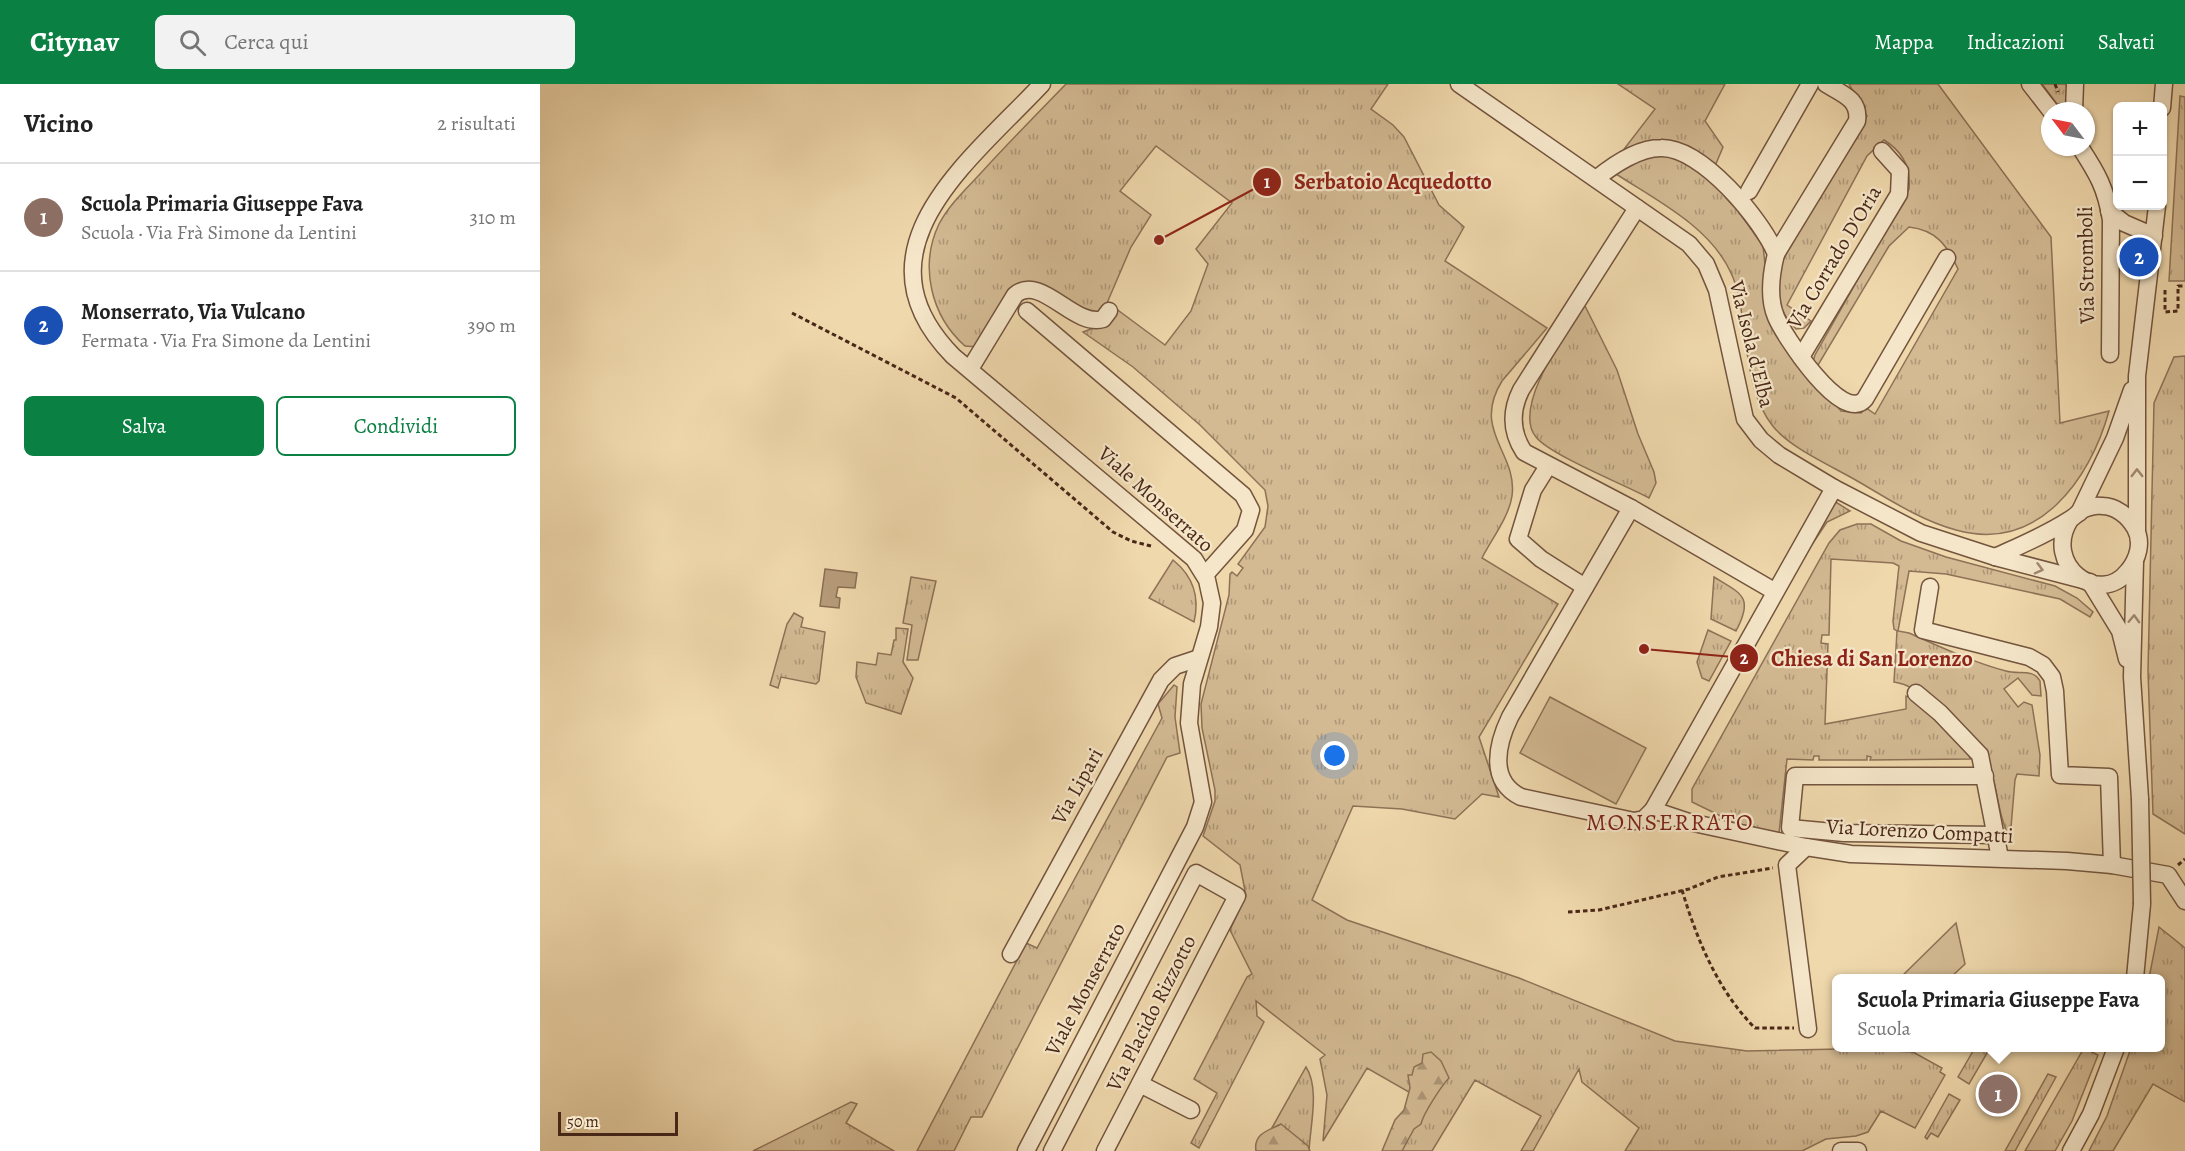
<!DOCTYPE html>
<html lang="it">
<head>
<meta charset="utf-8">
<style>
  body { margin:0; font-family:Alegreya,serif; background:#f2f2f2; color:#222 }
  .controls { position:absolute; right:18px; top:18px; display:grid; overflow:hidden; border-radius:9px; box-shadow:0 2px 4px #0004 }
  .controls button { width:54px; height:54px; display:grid; place-items:center; padding:0; border:0; border-bottom:2px solid #e0e0e0; background:#fff; color:#222; font:30px sans-serif }
  .compass { position:absolute; left:1501px; top:18px; width:54px; height:54px; border-radius:50%; background:#fff; box-shadow:0 2px 4px #0004; rotate:302deg }
  .scale { position:absolute; left:18px; bottom:15px; width:120px; box-sizing:border-box; padding-left:6px; border:3px solid #4a2818; border-top:0; font-size:16px; line-height:21px; white-space:nowrap; color:#4a2818; -webkit-text-stroke:4px #f5e6c9; paint-order:stroke }
  .you { position:absolute; left:795px; top:672px; width:21px; height:21px; margin:-15px; border:4px solid #fff; border-radius:50%; background:#1a73e8; box-shadow:0 0 0 9px #1a73e833 }
  .badge { display:grid; place-items:center; width:39px; height:39px; border-radius:50%; background:#0b8043; color:#fff; font-size:20px; font-weight:700 }
  .pin { position:absolute; translate:-50% -50%; border:3px solid #fff; box-shadow:0 2px 6px #0006 }
  .popup { position:absolute; left:1292px; top:890px; width:333px; height:78px; box-sizing:border-box; display:grid; place-content:center; border-radius:9px; background:#fff; filter:drop-shadow(0 2px 4px #0005); font-size:20px; white-space:nowrap; color:#767676 }
  .popup b { font-size:22px; color:#222 }
  .popup::after { content:''; position:absolute; left:50%; top:100%; margin-left:-12px; border:12px solid transparent; border-top-color:#fff }
  .list { margin:0; padding:0; list-style:none }
  h2 { display:flex; justify-content:space-between; align-items:center; height:78px; margin:0; padding:0 24px; font-size:26px }
  h2 small { font-size:20px; font-weight:400; color:#767676 }
  .list li { display:grid; grid-template-columns:39px 1fr auto; gap:18px; align-items:center; box-sizing:border-box; height:108px; padding:0 24px; border-top:2px solid #e0e0e0 }
  .list b { display:block; font-size:22px; white-space:nowrap }
  .list p { margin:0; font-size:20px; white-space:nowrap; color:#767676 }
  .list em { font-size:20px; font-style:normal; color:#767676 }
  .actions { display:flex; gap:12px; padding:18px 24px }
  .actions a { flex:1; padding:14px 0; border:2px solid #0b8043; border-radius:9px; text-align:center; font-size:21px; color:#0b8043 }
  .actions .main { background:#0b8043; color:#fff }
  .icon { flex:none; width:33px; height:33px; fill:none; stroke:currentColor; stroke-width:2; stroke-linecap:round; stroke-linejoin:round }
  .map { position:relative; flex:none; width:1645px; height:1067px; overflow:hidden }
  header { display:flex; align-items:center; gap:36px; box-sizing:border-box; height:84px; padding:0 30px; background:#0b8043; color:#fff }
  header strong { font-size:28px }
  nav { display:flex; gap:33px; margin-inline-start:auto; font-size:21px }
  .search { width:420px; height:54px; background:#f2f2f2; display:flex; align-items:center; gap:15px; box-sizing:border-box; padding:0 21px; border-radius:9px; color:#767676; font-size:22px }
  main { display:flex }
  aside { flex:1; background:#fff }
  .map>svg:first-child { display:block }
</style>
</head>
<body>
<header>
<strong>Citynav</strong>
<div class="search"><svg class="icon" aria-label="search" viewBox="0 0 24 24"><circle cx="10" cy="10" r="6"/><path d="M15 15l6 6"/></svg>Cerca qui</div>
<nav><a>Mappa</a><a>Indicazioni</a><a>Salvati</a></nav>
</header>
<main>
<aside>
<h2>Vicino<small>2 risultati</small></h2>
<ul class="list">
<li><span class="badge" style="background:#8d6e63">1</span><div><b>Scuola Primaria Giuseppe Fava</b><p>Scuola · Via Frà Simone da Lentini</p></div><em>310 m</em></li>
<li><span class="badge" style="background:#1a4fb4">2</span><div><b>Monserrato, Via Vulcano</b><p>Fermata · Via Fra Simone da Lentini</p></div><em>390 m</em></li>
</ul>
<div class="actions"><a class="main">Salva</a><a>Condividi</a></div>
</aside>
<div class="map">
<svg width="1645" height="1067" viewBox="0 0 1645 1067">
  <defs>
    <pattern id="grass-tufts" width="24" height="20" patternUnits="userSpaceOnUse" patternTransform="scale(1.5)"><rect width="24" height="20" fill="#d3ba93"/><path d="M3 7l-1-3M5 7V3M7 7l1-3M15 17l-1-3M17 17v-4M19 17l1-3" fill="none" stroke="#ad9777"/></pattern>
    <pattern id="forest-firs" width="22" height="20" patternUnits="userSpaceOnUse" patternTransform="scale(1.5)"><rect width="22" height="20" fill="#d3ba93"/><path d="M5 1l3.5 6h-7zM16 11l3.5 6h-7z" fill="#ad9777"/></pattern>
  </defs>
  <rect width="100%" height="100%" fill="#efd8ac"/>
  <filter id="stains"><feTurbulence type="fractalNoise" baseFrequency=".00333" numOctaves="4"/><feColorMatrix values="0 0 0 0 .2 0 0 0 0 .09 0 0 0 0 .02 0 0 0 .5 -.17"/></filter>
  <radialGradient id="worn" r=".72"><stop offset=".6" stop-color="#630" stop-opacity="0"/><stop offset="1" stop-color="#630" stop-opacity=".3"/></radialGradient>
  <g fill="url(#grass-tufts)" stroke="#8e7156" stroke-width="1.5">
    <path d="M526,0H848L831,25L853,41L864,53L899,121L924,143L905,177L1007,244L962,297C931,347 978,369 972,412C969,433 951,456 942,474L1018,520L939,653L959,713L942,710L915,735L862,725L813,722L772,816L807,836L979,894L1135,957L1207,967L1353,964V967L1373,968L1402,984L1400,988L1405,991L1375,1044L1341,1027L1328,1048L1316,1052L1286,1055L1262,1067H1085L1099,1044L1042,998L1039,985L993,1067H981L1001,1032L935,996L892,1067H844L876,1012L827,984L783,1057L787,1011L780,975L785,971L716,917L717,932L724,938L659,1064L651,1059L677,1009L654,995L707,893L712,890L690,846L706,812L700,781L663,752L675,717V706L662,644L661,620L689,511L690,490L692,488L697,492L703,484L698,480L725,443L728,422L725,406L660,341L593,283L543,248L562,241L575,224L625,261L651,227L668,180L656,165L692,119L616,62L580,107L611,131L591,163L564,226L553,232L486,200L438,263L425,262C391,232 379,182 399,140C409,121 425,106 440,90C468,59 497,30 526,0Z"/>
    <polygon points="1078,0 1185,0 1165,37 1183,63 1175,82 1150,64 1078,73 1115,25"/>
    <path d="M1309,0H1398L1511,153L1520,339L1569,327C1550,396 1498,469 1416,446C1382,437 1350,416 1319,398C1294,383 1249,364 1232,341C1213,316 1210,286 1205,256C1202,234 1201,210 1191,189C1170,142 1114,115 1073,88L1083,81L1124,69L1155,83L1187,112L1197,125L1223,162L1232,242L1301,327L1321,329L1326,324L1335,330L1418,185C1407,161 1396,146 1369,143L1349,162L1278,281L1287,299L1273,277L1275,271L1369,105C1371,84 1362,67 1344,56L1327,72L1247,221L1271,237L1264,244L1256,245C1235,225 1237,206 1241,179L1327,32Z"/>
    <polygon points="1502,0 1527,0 1526,19 1517,20"/>
    <polygon points="1640,12 1645,13 1645,197 1629,197"/>
    <path d="M1044,220L1077,286L1098,350L1114,388L1116,399L1109,414C1085,401 1010,371 996,353C971,323 1028,246 1044,220Z"/>
    <polygon points="1645,272 1645,750 1613,730 1608,587 1614,319 1634,273"/>
    <polygon points="1294,417 1310,427 1287,438 1261,477"/>
    <path d="M1317,440H1331L1361,457L1406,473L1515,502L1537,514L1553,528L1550,533L1520,515L1406,490L1369,487L1358,547L1369,549C1401,563 1432,578 1466,587C1478,591 1493,584 1500,597L1501,612L1492,611L1478,594L1464,605L1478,623L1484,618L1492,621L1500,671L1499,692L1477,690L1475,696L1470,755C1456,728 1458,697 1445,670C1421,646 1388,603 1354,598L1357,547L1354,545L1353,537L1359,482L1353,479L1291,475L1289,551H1282L1281,559L1288,560L1285,640L1366,625V612L1381,618L1428,667L1430,675L1330,676L1331,673L1327,672V676H1279V672H1274L1273,676L1247,675L1239,749L1195,739L1152,718V705L1289,459L1300,446Z"/>
    <path d="M633,476C653,492 660,513 654,538L609,514Z"/>
    <polygon points="371,493 396,497 378,576 367,576 372,541 363,539"/>
    <path d="M1174,493C1202,510 1214,513 1196,547L1171,535Z"/>
    <polygon points="254,529 263,534 261,543 285,548 279,597 276,600 241,593 238,604 230,601 247,540"/>
    <polygon points="356,544 368,545 363,578 373,594 361,630 326,619 316,593 317,578 336,581 338,569 351,571 354,556 356,556"/>
    <polygon points="1168,546 1191,557 1169,597 1162,594 1157,578"/>
    <polygon points="634,601 637,603 635,633 640,669 627,673 442,1033 431,1033 414,1067 377,1067 486,859 497,864 622,634 618,620"/>
    <polygon points="1619,843 1645,864 1645,1018 1613,1000 1573,1067 1549,1067 1567,1032 1591,964 1620,964 1620,894 1609,894"/>
    <polygon points="1428,964 1450,964 1429,1000 1418,993 1433,967"/>
    <polygon points="1544,964 1558,971 1532,1037 1515,1067 1485,1067"/>
    <path d="M766,983C780,1004 770,1043 769,1067H719Z"/>
    <polygon points="1508,990 1516,993 1475,1067 1465,1067"/>
    <polygon points="1409,1010 1420,1016 1398,1053 1391,1049 1387,1055 1385,1053"/>
    <polygon points="311,1018 317,1020 306,1039 354,1067 213,1067"/>
  </g>
  <g fill="url(#forest-firs)" stroke="#8e7156" stroke-width="1.5">
    <path d="M891,968L901,977L909,994C902,1001 883,1030 881,1040L874,1045L862,1067H842L855,1036L864,1026L870,1004L868,991H872L874,983L882,979L883,970Z"/>
    <path d="M741,1040L768,1062L770,1067H716C713,1049 730,1046 741,1040Z"/>
  </g>
  <g fill="#d3ba93" stroke="#8e7156" stroke-width="1.5">
    <polygon points="1010,613 1106,664 1076,720 980,669"/>
    <polygon points="1416,839 1425,880 1410,894 1360,894"/>
  </g>
  <polygon fill="#b79c7a" stroke="#8b6e53" stroke-width="1.5" points="285,485 317,489 315,504 298,503 296,513 300,514 299,524 280,522"/>
  <g fill="none" stroke-linecap="round" stroke-linejoin="round">
    <g stroke="#73543d" stroke-width="19">
      <g id="minor">
        <polyline points="919,0 1149,160 1166,180 1177,206 1205,335 1221,356 1239,371 1294,404 1381,449 1455,473 1543,496"/>
        <polyline points="1490,0 1511,27"/>
        <polyline points="1622,24 1624,0"/>
        <polyline points="1534,27 1535,0"/>
        <path d="M1540,63C1557,89 1566,104 1571,136L1570,270"/>
        <path d="M1056,95C1073,81 1099,64 1121,64C1162,63 1222,136 1236,170C1231,190 1228,214 1236,233C1244,252 1303,342 1325,315L1407,174"/>
        <polyline points="1209,107 1270,0"/>
        <path d="M1097,124L981,306C970,328 971,348 984,368L1091,424L1234,507"/>
        <polyline points="1569,127 1584,139 1614,152"/>
        <path d="M1236,170L1317,37C1320,15 1302,10 1286,0"/>
        <polyline points="487,227 703,411 711,426 705,446 665,491"/>
        <polyline points="1261,273 1359,110 1360,87 1342,67"/>
        <path d="M430,285L475,211C501,189 534,244 563,235L569,227"/>
        <polyline points="1008,382 993,406 978,455 1001,475 1045,503"/>
        <polyline points="1294,404 1113,726 1149,738 1266,763 1311,770 1527,777 1572,781 1628,791 1645,817"/>
        <path d="M1091,424L970,633C957,660 948,697 981,713L1094,737L1104,735L1113,726"/>
        <polyline points="1539,429 1575,354 1592,306"/>
        <polyline points="1597,446 1597,292 1617,122"/>
        <path d="M1455,473C1479,462 1506,451 1529,436C1535,433 1538,428 1544,425C1549,423 1557,421 1562,422C1576,422 1588,432 1595,444C1603,458 1598,475 1588,487C1559,524 1502,480 1530,436"/>
        <polyline points="1595,477 1592,593 1600,715"/>
        <polyline points="1550,498 1580,547 1587,575"/>
        <polyline points="1390,503 1383,546 1489,573 1503,581 1512,593 1515,607 1520,691 1569,693 1572,781"/>
        <polyline points="1376,609 1400,629 1440,671 1460,774"/>
        <polyline points="1445,692 1255,692 1250,744 1304,749 1454,751"/>
        <polyline points="1266,763 1247,781 1268,945"/>
        <polyline points="471,870 621,596 635,582 659,574"/>
        <polyline points="1595,894 1602,820"/>
        <polyline points="600,1000 651,1026"/>
        <path d="M486,1067L655,743L663,718L649,639L652,600L669,543L672,519L667,496L654,475L413,272C309,166 431,76 502,0"/>
        <polyline points="512,1067 656,789 697,812 565,1067"/>
        <polyline points="1301,1067 1318,1067"/>
        <polyline points="1531,1067 1551,1030 1576,964"/>
      </g>
    </g>
    <g stroke="#4a2818" stroke-width="3" stroke-dasharray="4.5 3" stroke-linecap="butt">
      <polyline points="1515,0 1518,8"/>
      <polyline points="1625,206 1625,228 1638,227 1638,202 1645,202"/>
      <polyline points="252,229 416,314 573,448 591,457 611,462"/>
      <polyline points="1638,781 1645,775"/>
      <path d="M1142,806C1157,856 1178,907 1215,944H1254"/>
      <polyline points="1028,828 1059,826 1149,805 1178,793 1233,784"/>
    </g>
    <use href="#minor" stroke="#f5e6c9" stroke-width="16"/>
    <g stroke="#73543d" stroke-width="19" stroke-linecap="butt">
      <polyline id="minor-bridge" points="1600,715 1602,820"/>
    </g>
    <use href="#minor-bridge" stroke="#f5e6c9" stroke-width="16"/>
  </g>
  <defs><path id="oneway-chevron" d="M-2-3.5L2.5 0L-2 3.5" fill="none" stroke-width="1.6" stroke-linecap="round" stroke-linejoin="round" transform="scale(1.5)"/></defs>
  <g stroke="#a08770">
    <use href="#oneway-chevron" transform="translate(1597 389) rotate(-90)"/>
    <use href="#oneway-chevron" transform="translate(1499 485) rotate(15)"/>
    <use href="#oneway-chevron" transform="translate(1594 535) rotate(-88)"/>
  </g>
  <g text-anchor="middle" dominant-baseline="central" stroke-width="4.5" stroke-linejoin="round" paint-order="stroke">
    <g font-size="21" fill="#4a2818" stroke="#f5e6c9">
      <text transform="translate(1294 173) rotate(-59)">Via Corrado D'Oria</text>
      <text transform="translate(1546 181) rotate(-91)">Via Stromboli</text>
      <text transform="translate(1212 260) rotate(76)">Via Isola d'Elba</text>
      <text transform="translate(616 415) rotate(42)">Viale Monserrato</text>
      <text transform="translate(537 702) rotate(-61)">Via Lipari</text>
      <text transform="translate(1380 747) rotate(3)">Via Lorenzo Compatti</text>
      <text transform="translate(545 905) rotate(-62)">Viale Monserrato</text>
      <text transform="translate(611 929) rotate(-63)">Via Placido Rizzotto</text>
    </g>
    <g font-size="24" letter-spacing="1.5" fill="#7a1f14" stroke="#f5e6c9">
      <text x="1130" y="738">MONSERRATO</text>
    </g>
  </g>
  <path fill="none" stroke="#8f2418" stroke-width="2" d="M619 156L727 98M1104 565L1204 574"/>
  <g fill="#8f2418" stroke="#f5e6c9" stroke-width="2">
    <circle cx="619" cy="156" r="6"/>
    <circle cx="1104" cy="565" r="6"/>
    <circle cx="727" cy="98" r="15"/>
    <circle cx="1204" cy="574" r="15"/>
  </g>
  <g font-size="18" text-anchor="middle" font-weight="bold" fill="#fff">
    <text x="727" y="104">1</text>
    <text x="1204" y="580">2</text>
  </g>
  <g font-size="22" text-anchor="middle" font-weight="bold" fill="#8f2418" stroke="#f5e6c9" stroke-width="4.5" stroke-linejoin="round" paint-order="stroke">
    <text x="853" y="105">Serbatoio Acquedotto</text>
    <text x="1332" y="582">Chiesa di San Lorenzo</text>
  </g>
  <rect width="100%" height="100%" filter="url(#stains)"/>
  <rect width="100%" height="100%" fill="url(#worn)"/>
</svg>
<div class="controls">
<button>+</button>
<button>−</button>
</div>
<svg class="compass" viewBox="-18 -18 36 36"><path d="M0-13l5 13h-10z" fill="#e53935"/><path d="M0 13l5-13h-10z" fill="#767676"/></svg>
<div class="scale">50 m</div>
<div class="you"></div>
<div class="pin badge" style="left:1458px;top:1010px;background:#8d6e63">1</div>
<div class="popup"><b>Scuola Primaria Giuseppe Fava</b>Scuola</div>
<div class="pin badge" style="left:1599px;top:173px;background:#1a4fb4">2</div>
</div>
</main>
</body>
</html>
